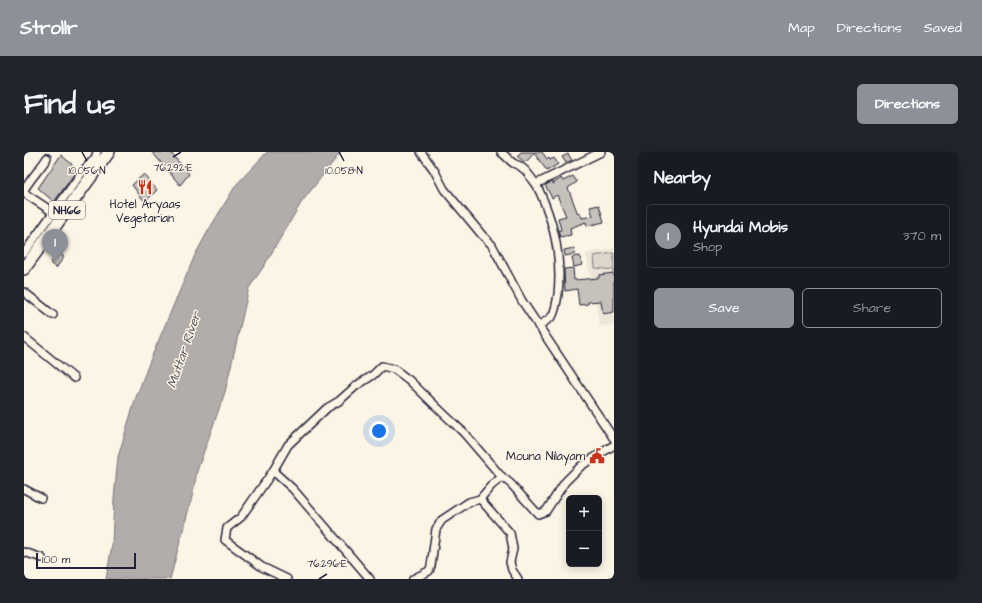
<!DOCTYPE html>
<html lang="en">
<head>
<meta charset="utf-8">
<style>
  body { margin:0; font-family:"Architects Daughter",sans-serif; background:#20242c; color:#f1f3f6 }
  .controls { position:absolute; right:12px; bottom:12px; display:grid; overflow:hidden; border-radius:6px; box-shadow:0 2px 10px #0003 }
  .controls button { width:36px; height:36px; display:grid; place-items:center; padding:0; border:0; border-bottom:1px solid #363941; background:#171b24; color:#f1f3f6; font:20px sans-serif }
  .scale { position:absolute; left:12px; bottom:10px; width:100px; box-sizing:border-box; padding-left:4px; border:2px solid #22223b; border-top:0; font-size:11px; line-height:14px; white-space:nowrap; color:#22223b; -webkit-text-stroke:3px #fcf5e5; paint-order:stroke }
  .you { position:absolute; left:355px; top:279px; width:14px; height:14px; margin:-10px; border:3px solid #fff; border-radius:50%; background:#1a73e8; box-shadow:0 0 0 6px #1a73e833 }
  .badge { display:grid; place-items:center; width:26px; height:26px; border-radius:50%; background:#8c9099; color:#fff; font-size:13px; font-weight:700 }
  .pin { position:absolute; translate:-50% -33px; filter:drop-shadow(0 1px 2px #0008) }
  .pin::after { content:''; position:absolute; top:21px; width:14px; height:12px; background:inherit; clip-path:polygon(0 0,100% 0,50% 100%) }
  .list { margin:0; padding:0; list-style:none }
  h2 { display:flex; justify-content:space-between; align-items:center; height:52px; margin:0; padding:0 16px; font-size:17px }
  h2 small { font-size:13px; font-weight:400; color:#9ea1a6 }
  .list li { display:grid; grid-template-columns:26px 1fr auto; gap:12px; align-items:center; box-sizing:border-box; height:64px; margin:0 8px 8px; padding:0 8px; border:1px solid #363941; border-radius:6px }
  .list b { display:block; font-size:15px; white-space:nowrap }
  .list p { margin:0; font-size:13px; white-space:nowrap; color:#9ea1a6 }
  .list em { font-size:13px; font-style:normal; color:#9ea1a6 }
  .actions { display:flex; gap:8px; padding:12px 16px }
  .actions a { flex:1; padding:9px 0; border:1px solid #8c9099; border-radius:6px; text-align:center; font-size:14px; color:#8c9099 }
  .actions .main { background:#8c9099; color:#fff }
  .map { position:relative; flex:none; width:590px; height:427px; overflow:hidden; border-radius:6px }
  header { display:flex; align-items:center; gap:24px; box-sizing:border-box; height:56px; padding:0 20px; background:#8c9099; color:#fff }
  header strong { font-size:19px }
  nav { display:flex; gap:22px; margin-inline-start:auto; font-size:14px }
  .intro { display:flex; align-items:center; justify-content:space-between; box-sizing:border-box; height:96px; padding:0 24px }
  h1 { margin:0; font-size:28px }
  .button { padding:10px 18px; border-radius:6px; background:#8c9099; color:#fff; font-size:14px; font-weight:700 }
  main { display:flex; gap:24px; padding:0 24px }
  aside { flex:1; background:#171b24; border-radius:6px; box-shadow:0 2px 10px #0003 }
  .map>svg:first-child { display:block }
</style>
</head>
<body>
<header>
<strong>Strollr</strong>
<nav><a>Map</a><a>Directions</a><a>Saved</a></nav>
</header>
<div class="intro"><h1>Find us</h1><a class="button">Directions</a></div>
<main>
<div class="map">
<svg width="590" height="427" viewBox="0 0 590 427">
  <rect width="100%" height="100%" fill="#fcf5e5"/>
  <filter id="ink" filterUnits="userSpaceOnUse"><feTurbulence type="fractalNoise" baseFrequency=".025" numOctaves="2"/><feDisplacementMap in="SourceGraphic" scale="8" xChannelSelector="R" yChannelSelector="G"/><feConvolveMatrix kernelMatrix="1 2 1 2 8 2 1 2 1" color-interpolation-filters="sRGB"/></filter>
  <g filter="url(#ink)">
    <polygon fill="#ece5d8" points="590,96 590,173 576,174 562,102"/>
    <polygon fill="#dcd6cc" stroke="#7f7c84" points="590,101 590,120 589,118 571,116 570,104"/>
    <polygon fill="#b2adab" stroke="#78757e" points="243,0 317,0 277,51 240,114 225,136 201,240 173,319 169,341 146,427 82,427 88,393 90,347 94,305 111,248 127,206 171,103 184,79 212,33"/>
    <g fill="#c6c1bb" stroke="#22223b">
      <polygon points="128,0 146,0 165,22 156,33"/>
      <polygon points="497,0 518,0 523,7 525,6 526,8 530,6 534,12 523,19 510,1 503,9 502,8 500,10 493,4"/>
      <polygon points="544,2 548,8 542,11 538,5"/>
      <polygon points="37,3 50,14 48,18 51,21 30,50 14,36"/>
      <polygon points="120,22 133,38 121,50 108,33"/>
      <polygon points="549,24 553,30 544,36 554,62 556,61 558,66 569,64 566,55 575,53 580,70 563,74 562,70 546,76 547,83 536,85 534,79 537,78 534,66 542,64 533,43 528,46 521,33 528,30 529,32 537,26 539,29"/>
      <polygon points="550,96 551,102 541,104 540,98"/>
      <polygon points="36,101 40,105 32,116 26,111"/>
      <polygon points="556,104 558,113 550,115 548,105"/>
      <polygon points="549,116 550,128 575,126 575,123 590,121 590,160 579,162 577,149 564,150 564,152 555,153 553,137 541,139 540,117"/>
    </g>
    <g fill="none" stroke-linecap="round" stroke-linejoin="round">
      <g stroke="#22223b" stroke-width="10">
        <g id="minor">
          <polyline points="397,0 410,18 420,37 458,83 468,93 498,149 590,287"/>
          <polyline points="477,0 489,11 496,14 502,19 512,32"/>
          <path d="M0,38C7,26 16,17 23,6"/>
          <polyline points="0,41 29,60"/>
          <polyline points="0,101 59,19 71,6 73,0"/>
          <polyline points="0,140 29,163"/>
          <path d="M514,174C519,171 525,168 529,163C532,156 533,149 534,142C538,104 529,66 512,32L577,0"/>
          <polyline points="0,185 50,226"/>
          <polyline points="249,319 269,337 346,427"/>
          <polyline points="0,337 17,346"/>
          <polyline points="456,347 486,381 489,397 486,410 488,418 494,427"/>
          <polyline points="0,400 18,406"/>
          <polyline points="263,427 238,415 201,388 203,376 217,365 249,319 264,293 303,256 315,249 332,234 349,223 358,214 370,217 385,228 422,264 439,280 476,323 487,332 514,362 522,359 541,330 557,314 590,293"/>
          <polyline points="389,427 405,419 407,414 412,377 418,368 445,350 456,347 467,334 478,325"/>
        </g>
      </g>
      <g stroke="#22223b" stroke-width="14">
        <polyline id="highway" points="0,117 85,0"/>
      </g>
      <use href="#minor" stroke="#fcf5e5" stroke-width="7"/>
      <use href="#highway" stroke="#fcf5e5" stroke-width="11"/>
    </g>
  </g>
  <path fill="none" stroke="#22223b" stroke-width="1.5" d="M58,0L63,9M315,0L320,9M149,5L157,0M295,427L303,422"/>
  <defs>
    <g id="restaurant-bare" transform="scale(1.2)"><path d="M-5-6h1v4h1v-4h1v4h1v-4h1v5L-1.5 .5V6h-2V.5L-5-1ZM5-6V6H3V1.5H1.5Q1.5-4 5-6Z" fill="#c8321e" stroke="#fcf5e5" stroke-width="2.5" paint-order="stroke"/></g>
    <g id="civic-bare" transform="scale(1.2)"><path d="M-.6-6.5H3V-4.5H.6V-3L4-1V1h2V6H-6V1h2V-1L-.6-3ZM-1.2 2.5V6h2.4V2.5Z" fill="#c8321e" stroke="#fcf5e5" stroke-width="2.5" paint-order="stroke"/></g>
  </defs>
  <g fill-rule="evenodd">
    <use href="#restaurant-bare" x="121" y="35"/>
    <use href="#civic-bare" x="573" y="304"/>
  </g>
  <g text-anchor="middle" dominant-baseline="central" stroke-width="3" stroke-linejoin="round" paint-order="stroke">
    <rect fill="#fcf5e5" stroke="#63616e" stroke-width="1" x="25" y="49" width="36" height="18" rx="3"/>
    <g font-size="11" font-weight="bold" fill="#22223b">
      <text x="43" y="58">NH66</text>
    </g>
    <g font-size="12" fill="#22223b" stroke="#fcf5e5">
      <text x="121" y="52">Hotel Aryaas<tspan x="121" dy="14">Vegetarian</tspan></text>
      <text x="561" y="304" text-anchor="end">Mouna Nilayam</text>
    </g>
    <g font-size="13" font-style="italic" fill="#545362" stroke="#fcf5e5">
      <text transform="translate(160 198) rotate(-71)">Muttar River</text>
    </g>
  </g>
  <g font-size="10" text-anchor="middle" fill="#22223b" stroke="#fcf5e5" stroke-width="3" stroke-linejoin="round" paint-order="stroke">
    <text x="149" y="19">76.292°E</text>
    <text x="63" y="22">10.056°N</text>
    <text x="320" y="22">10.058°N</text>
    <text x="303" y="415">76.296°E</text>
  </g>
</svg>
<div class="controls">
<button>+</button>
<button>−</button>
</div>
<div class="scale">100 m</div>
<div class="you"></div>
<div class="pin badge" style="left:31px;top:110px">1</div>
</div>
<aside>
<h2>Nearby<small></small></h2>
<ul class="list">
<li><span class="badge">1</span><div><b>Hyundai Mobis</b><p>Shop</p></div><em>370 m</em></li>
</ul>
<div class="actions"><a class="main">Save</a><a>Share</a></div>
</aside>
</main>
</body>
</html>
